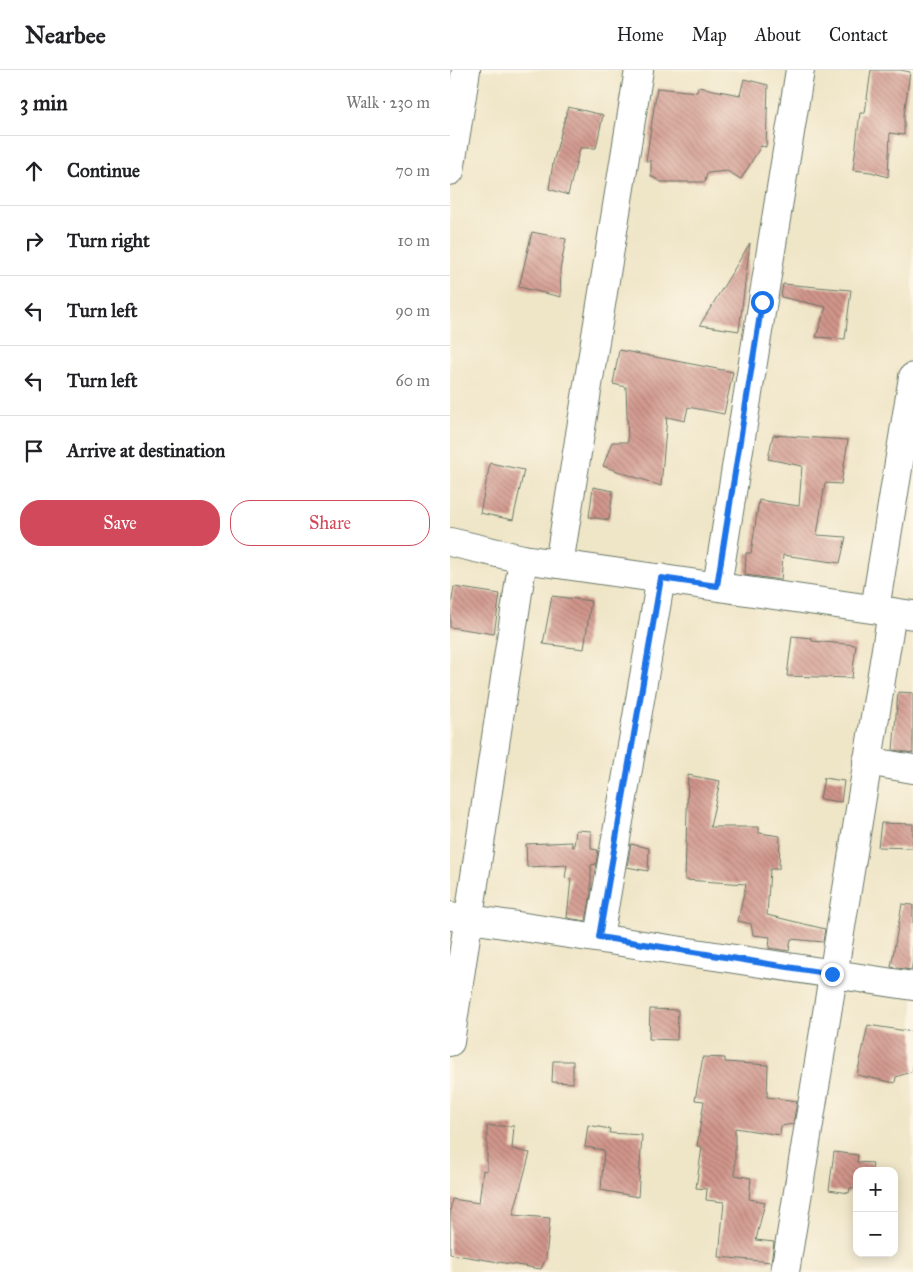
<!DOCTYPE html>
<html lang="en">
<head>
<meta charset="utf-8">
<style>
  body { margin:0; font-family:"IM FELL Great Primer",serif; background:#f2f2f2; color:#202124 }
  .controls { position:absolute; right:15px; bottom:15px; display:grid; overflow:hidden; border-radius:10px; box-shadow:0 2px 12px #0003 }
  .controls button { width:45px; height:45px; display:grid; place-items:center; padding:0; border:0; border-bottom:1px solid #e0e0e0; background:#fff; color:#202124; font:25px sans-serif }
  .stop { position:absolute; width:15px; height:15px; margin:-11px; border:4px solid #1a73e8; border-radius:50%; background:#fff }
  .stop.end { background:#1a73e8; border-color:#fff; box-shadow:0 1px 5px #0008 }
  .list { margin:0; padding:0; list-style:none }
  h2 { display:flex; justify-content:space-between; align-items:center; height:65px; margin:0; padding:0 20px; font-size:21px }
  h2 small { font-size:16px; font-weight:400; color:#757577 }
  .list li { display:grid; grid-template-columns:32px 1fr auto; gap:15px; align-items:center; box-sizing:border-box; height:70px; padding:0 20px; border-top:1px solid #e0e0e0 }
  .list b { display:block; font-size:19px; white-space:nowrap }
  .list em { font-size:16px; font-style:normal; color:#757577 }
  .actions { display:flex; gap:10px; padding:15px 20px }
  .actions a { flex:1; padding:11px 0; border:1px solid #d1495b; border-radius:20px; text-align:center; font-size:18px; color:#d1495b }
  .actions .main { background:#d1495b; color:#fff }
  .icon { flex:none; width:28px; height:28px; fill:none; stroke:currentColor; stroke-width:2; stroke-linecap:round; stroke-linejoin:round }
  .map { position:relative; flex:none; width:463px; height:1202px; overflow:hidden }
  header { display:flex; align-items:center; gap:30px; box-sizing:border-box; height:70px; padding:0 25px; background:#fff; border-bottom:1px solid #e0e0e0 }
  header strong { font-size:24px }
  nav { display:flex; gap:28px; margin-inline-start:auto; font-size:18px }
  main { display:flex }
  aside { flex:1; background:#fff }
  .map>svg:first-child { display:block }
</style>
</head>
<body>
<header>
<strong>Nearbee</strong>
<nav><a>Home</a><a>Map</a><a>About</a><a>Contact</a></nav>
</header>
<main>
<aside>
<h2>3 min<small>Walk · 230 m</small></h2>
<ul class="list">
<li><svg class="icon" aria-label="ahead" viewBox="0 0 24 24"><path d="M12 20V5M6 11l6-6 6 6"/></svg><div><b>Continue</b></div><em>70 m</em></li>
<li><svg class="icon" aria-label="right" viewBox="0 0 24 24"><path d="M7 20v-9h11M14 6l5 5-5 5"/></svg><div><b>Turn right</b></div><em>10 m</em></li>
<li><svg class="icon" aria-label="left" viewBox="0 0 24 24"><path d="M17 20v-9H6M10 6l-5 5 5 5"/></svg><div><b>Turn left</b></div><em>90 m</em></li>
<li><svg class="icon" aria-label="left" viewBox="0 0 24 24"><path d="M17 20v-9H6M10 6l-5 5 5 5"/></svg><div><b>Turn left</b></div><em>60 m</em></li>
<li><svg class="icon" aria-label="arrive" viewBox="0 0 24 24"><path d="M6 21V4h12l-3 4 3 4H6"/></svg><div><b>Arrive at destination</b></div></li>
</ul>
<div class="actions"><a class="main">Save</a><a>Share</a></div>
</aside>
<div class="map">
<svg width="463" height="1202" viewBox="0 0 463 1202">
  <defs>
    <pattern id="building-back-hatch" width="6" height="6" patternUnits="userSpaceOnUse" patternTransform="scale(1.25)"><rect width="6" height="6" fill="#d1958b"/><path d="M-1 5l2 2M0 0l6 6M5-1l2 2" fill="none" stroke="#a97b72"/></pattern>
  </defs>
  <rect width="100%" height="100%" fill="#fcf5e5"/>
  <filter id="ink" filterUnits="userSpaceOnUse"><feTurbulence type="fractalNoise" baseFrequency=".02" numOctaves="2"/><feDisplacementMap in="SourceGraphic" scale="10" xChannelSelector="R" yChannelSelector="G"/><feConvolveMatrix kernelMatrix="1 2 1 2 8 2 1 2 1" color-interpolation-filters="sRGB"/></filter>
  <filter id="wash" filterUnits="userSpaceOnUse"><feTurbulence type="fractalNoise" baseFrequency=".0096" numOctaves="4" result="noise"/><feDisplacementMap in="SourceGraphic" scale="20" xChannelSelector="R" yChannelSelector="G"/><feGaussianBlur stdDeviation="1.12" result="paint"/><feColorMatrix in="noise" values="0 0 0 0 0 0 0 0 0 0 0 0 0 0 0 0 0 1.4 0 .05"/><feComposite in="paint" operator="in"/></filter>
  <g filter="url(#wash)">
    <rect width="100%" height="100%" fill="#efe5c7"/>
    <g id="blocks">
      <g fill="url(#building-back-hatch)">
        <polygon points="421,0 450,0 460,2 454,45 454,65 440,63 438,107 421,102 403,100 410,43 415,43"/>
        <polygon points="294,9 318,15 316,77 311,76 291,109 277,101 257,103 255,112 211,112 201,106 201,91 196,91 207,18 247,22 248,17 290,25"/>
        <polygon points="118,37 153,45 146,78 130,78 118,125 99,119 103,93"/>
        <polygon points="82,162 116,169 110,200 111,227 69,217"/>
        <polygon points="300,173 289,261 250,255"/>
        <polygon points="333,214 401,220 395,269 366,267 376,237 331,227"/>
        <polygon points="169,280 283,302 274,344 238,337 235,351 217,347 211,416 153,396 162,372 178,372 176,317 163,314"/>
        <polygon points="323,365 398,370 391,414 375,413 367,465 396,467 390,493 333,485 331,510 295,505 296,483 301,483 309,430 349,436 352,396 318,389"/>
        <polygon points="40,393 74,400 63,450 30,443"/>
        <polygon points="143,417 163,421 159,450 139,447"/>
        <polygon points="4,517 50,524 44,564 0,557 0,542"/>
        <polygon points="102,526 141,531 134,579 93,574"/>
        <polygon points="342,566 362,568 362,571 406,575 402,608 337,606"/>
        <polygon points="448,622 463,623 463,683 443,680"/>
        <polygon points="238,705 270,711 260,757 309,757 309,763 330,766 329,799 320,799 317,845 375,859 373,872 341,869 339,881 319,878 320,867 303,865 301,854 288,851 296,814 235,810"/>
        <polygon points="374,708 394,711 391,732 370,729"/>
        <polygon points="431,753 463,754 463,778 428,777"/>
        <polygon points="126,760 141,761 141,779 148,780 146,794 141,795 141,824 136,851 117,848 121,809 115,808 117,795 77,797 76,774 122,772 122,776 124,777"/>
        <polygon points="181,774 199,778 198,801 177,797"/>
        <polygon points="452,834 463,835 463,891 461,900 441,897"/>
        <polygon points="200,939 228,940 227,970 199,969"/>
        <polygon points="418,955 463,962 463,1001 446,1007 445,1013 407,1005"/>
        <polygon points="253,987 275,988 275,992 318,995 317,1027 347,1031 343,1054 331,1056 330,1065 285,1058 285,1105 301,1108 299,1129 315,1132 306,1170 324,1172 321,1192 269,1187 274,1132 256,1130 257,1119 246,1118 252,1077 247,1076 254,1031 245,1030"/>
        <polygon points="103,991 123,991 123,1013 102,1012"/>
        <polygon points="138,1055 160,1059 159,1063 192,1065 188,1127 151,1120 154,1080 135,1077"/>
        <polygon points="37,1056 64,1056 62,1079 80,1083 63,1145 100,1148 96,1188 91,1199 0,1184 0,1142 2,1129 29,1133 33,1100 37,1101"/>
        <polygon points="384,1082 408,1085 407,1092 423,1093 422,1101 407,1101 407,1119 400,1118 399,1123 379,1120"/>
      </g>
    </g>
  </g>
  <g filter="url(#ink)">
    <use href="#blocks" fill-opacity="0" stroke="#687867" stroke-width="1"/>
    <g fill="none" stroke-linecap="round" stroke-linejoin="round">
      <g stroke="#687867" stroke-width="30">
        <g id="street">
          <polyline points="0,101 16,0"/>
          <polyline points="0,472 73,489 463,545"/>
          <polyline points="109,494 189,0"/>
          <polyline points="267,516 350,0"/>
          <polyline points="425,539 463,307"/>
          <polyline points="417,691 463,699"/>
          <polyline points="1,846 463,916"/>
          <polyline points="149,867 211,508"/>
          <polyline points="0,972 73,489"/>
          <polyline points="335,1202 442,542"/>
        </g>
      </g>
      <use href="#street" stroke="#fff" stroke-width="28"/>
    </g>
  </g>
  <g fill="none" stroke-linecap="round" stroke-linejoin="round" filter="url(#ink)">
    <polyline stroke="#1a73e8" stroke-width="6" points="312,232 267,516 211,508 149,867 382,904"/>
  </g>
</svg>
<div class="controls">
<button>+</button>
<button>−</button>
</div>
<div class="stop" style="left:312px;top:232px"></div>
<div class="stop end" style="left:382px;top:904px"></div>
</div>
</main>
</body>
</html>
